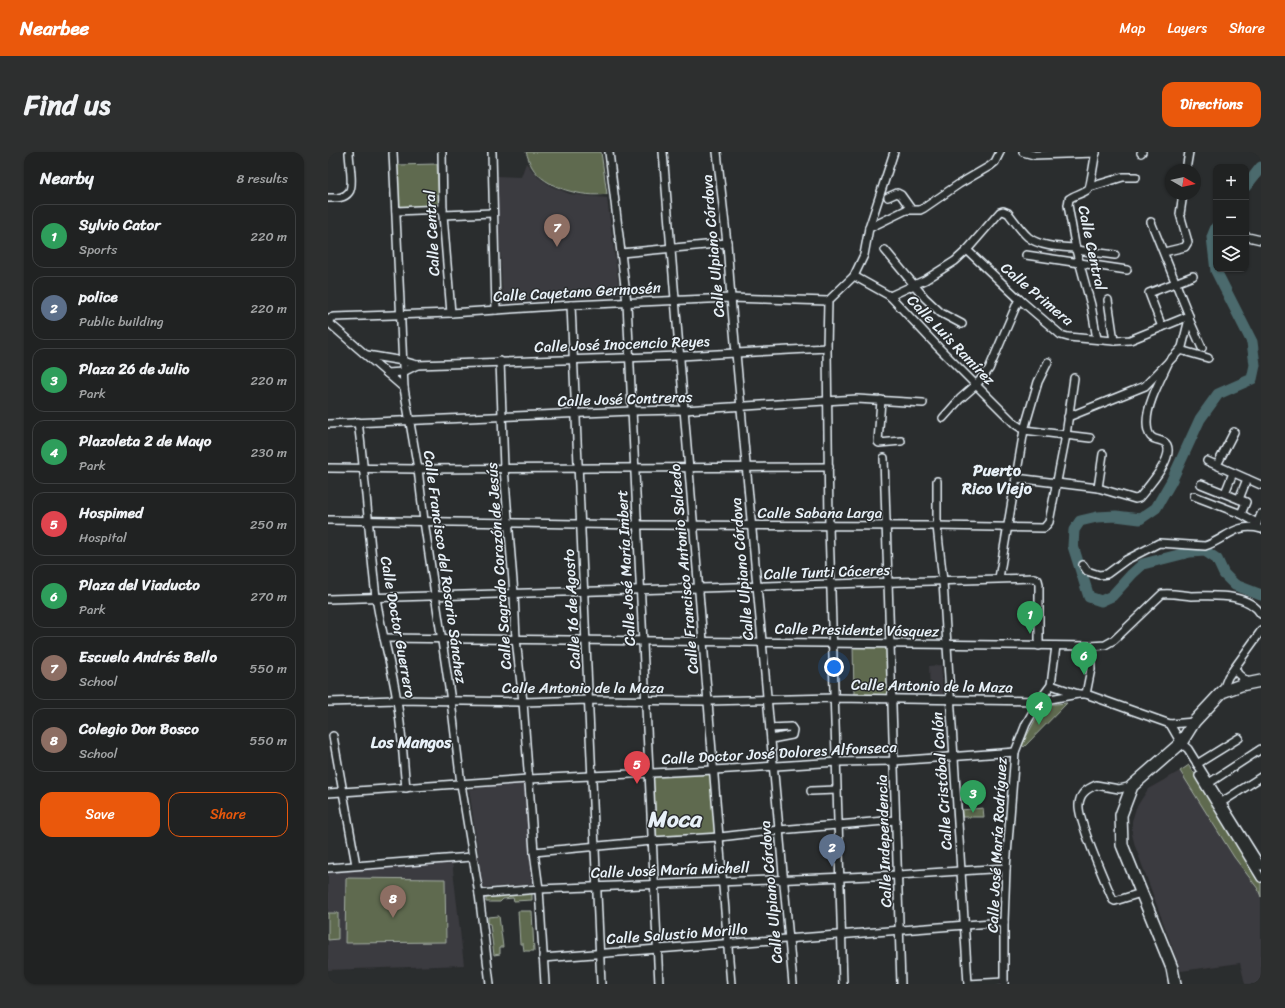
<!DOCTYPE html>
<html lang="en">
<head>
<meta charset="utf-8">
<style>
  body { margin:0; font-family:Sriracha,sans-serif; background:#2d2f2f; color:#f1f3f6 }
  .controls { position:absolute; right:12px; top:12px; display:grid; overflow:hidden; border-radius:8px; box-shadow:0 1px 3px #0004 }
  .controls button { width:36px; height:36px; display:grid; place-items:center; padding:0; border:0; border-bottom:1px solid #3d3f40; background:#202222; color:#f1f3f6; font:20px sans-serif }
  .compass { position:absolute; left:837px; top:12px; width:36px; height:36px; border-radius:50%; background:#202222; box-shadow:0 1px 3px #0004; rotate:99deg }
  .you { position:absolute; left:506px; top:515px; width:14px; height:14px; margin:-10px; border:3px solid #fff; border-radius:50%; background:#1a73e8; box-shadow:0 0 0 6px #1a73e833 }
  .badge { display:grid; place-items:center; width:26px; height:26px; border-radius:50%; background:#ea580c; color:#fff; font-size:13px; font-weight:700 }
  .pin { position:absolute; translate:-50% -33px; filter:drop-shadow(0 1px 2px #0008) }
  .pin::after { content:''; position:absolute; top:21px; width:14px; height:12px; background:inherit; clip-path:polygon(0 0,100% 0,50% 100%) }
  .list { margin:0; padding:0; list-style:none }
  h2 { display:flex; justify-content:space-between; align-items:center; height:52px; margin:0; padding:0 16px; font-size:17px }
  h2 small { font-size:13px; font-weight:400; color:#a2a4a5 }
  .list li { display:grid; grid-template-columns:26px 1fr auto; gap:12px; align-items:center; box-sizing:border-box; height:64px; margin:0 8px 8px; padding:0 8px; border:1px solid #3d3f40; border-radius:12px }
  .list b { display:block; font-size:15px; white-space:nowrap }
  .list p { margin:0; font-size:13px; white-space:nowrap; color:#a2a4a5 }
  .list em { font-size:13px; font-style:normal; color:#a2a4a5 }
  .actions { display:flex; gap:8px; padding:12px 16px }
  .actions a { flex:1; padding:9px 0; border:1px solid #ea580c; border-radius:12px; text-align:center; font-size:14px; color:#ea580c }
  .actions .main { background:#ea580c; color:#fff }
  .icon { flex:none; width:22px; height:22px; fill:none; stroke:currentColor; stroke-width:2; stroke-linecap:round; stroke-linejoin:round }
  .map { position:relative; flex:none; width:933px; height:832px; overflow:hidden; border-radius:12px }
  header { display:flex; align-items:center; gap:24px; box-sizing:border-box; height:56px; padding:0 20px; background:#ea580c; color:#fff }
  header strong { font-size:19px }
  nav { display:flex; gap:22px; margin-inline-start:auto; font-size:14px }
  .intro { display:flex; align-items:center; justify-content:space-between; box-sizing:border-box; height:96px; padding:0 24px }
  h1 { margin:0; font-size:28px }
  .button { padding:10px 18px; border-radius:12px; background:#ea580c; color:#fff; font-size:14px; font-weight:700 }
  main { display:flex; gap:24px; padding:0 24px }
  aside { flex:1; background:#202222; border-radius:12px; box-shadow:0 1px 3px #0004 }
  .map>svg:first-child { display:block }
</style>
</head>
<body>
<header>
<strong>Nearbee</strong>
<nav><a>Map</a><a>Layers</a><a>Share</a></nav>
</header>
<div class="intro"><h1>Find us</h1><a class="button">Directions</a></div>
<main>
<aside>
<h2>Nearby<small>8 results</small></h2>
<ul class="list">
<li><span class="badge" style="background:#2e9e5b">1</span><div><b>Sylvio Cator</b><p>Sports</p></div><em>220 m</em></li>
<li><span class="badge" style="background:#5c6f8a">2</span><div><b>police</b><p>Public building</p></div><em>220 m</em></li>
<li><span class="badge" style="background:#2e9e5b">3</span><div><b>Plaza 26 de Julio</b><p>Park</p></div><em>220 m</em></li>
<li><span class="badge" style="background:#2e9e5b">4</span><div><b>Plazoleta 2 de Mayo</b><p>Park</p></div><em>230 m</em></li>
<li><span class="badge" style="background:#e0444e">5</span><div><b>Hospimed</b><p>Hospital</p></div><em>250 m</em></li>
<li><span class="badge" style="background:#2e9e5b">6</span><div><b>Plaza del Viaducto</b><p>Park</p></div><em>270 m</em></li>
<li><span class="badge" style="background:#8d6e63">7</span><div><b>Escuela Andrés Bello</b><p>School</p></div><em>550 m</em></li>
<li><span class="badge" style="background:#8d6e63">8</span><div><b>Colegio Don Bosco</b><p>School</p></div><em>550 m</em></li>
</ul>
<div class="actions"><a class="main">Save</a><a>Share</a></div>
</aside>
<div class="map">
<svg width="933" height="832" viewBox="0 0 933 832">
  <rect width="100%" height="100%" fill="#2a2d2e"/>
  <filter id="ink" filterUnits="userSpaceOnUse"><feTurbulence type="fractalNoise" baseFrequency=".025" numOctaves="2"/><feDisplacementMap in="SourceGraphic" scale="8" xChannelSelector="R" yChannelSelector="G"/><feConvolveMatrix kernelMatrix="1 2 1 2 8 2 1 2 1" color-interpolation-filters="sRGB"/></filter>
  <g filter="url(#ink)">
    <g fill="#3b3a3f">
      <polygon points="198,11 210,25 223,34 242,42 279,46 292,143 175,151 168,24 193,25"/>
      <polygon points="613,513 615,542 602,542 601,514"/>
      <polygon points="852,619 906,705 930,738 933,745 933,832 917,832 912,811 853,819 807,694 804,682 804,669 808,656 820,637"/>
      <polygon points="197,631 207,732 155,736 141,637"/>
      <polygon points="124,709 136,813 0,818 0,719"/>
    </g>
    <g fill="#5f6a50" stroke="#a4aea4">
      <path d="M198,0H273L279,42C256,46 216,36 204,15C201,10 200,5 198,0Z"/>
      <polygon points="109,12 111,55 70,58 69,13"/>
      <polygon points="525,494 560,494 561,543 526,543"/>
      <polygon points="739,551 696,595 694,593 715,553"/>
      <polygon points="861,613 933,726 933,745 930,737 906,705 852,619"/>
      <polygon points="383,622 390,683 329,687 325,624"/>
      <polygon points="655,656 656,665 634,665 633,658"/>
      <polygon points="18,726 117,727 118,790 17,791"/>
      <polygon points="204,740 204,748 186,749 185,746 175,747 172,750 158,750 158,744"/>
      <polygon points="190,759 204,759 206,799 196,799 195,792 192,792"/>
      <polygon points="0,761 10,761 10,787 0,788"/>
      <polygon points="171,764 175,795 172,795 172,802 166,803 162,772 160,771 160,765"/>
    </g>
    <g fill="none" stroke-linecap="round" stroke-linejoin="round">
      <g stroke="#4c6a6d" stroke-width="11">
        <polyline points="918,34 933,15"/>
        <polyline points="888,75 884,85 888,119 924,190 927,213 924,227 890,242 872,267 843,330 828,356 812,367 788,364 769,365 752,369 746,378 745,394 761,445 773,449 784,444 804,422 815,412 862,400 877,399 889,407 896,422 907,433 933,443"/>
      </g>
      <g stroke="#e8f1f8" stroke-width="10">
        <g id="minor">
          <polyline points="65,0 76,236 90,317 96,369 123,549 133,632 151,742 162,832"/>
          <polyline points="114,0 115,63 123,161"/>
          <polyline points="164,0 168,158"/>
          <polyline points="281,0 299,151 331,832"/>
          <polyline points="335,0 403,832"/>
          <polyline points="389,0 399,91 403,146 465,832"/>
          <polyline points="695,0 706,3 768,1"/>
          <path d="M768,0C766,7 763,36 759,38C753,42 746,43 741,47L740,53L748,98L763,153L769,187"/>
          <polyline points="813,1 814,0"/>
          <polyline points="858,18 861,0"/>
          <polyline points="762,35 795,25 808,25"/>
          <polyline points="560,45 569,41 573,43 583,57"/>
          <path d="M0,46C7,46 16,47 21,40C26,34 21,9 21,0"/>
          <polyline points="68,59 115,57"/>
          <polyline points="115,63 165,61"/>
          <polyline points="541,76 578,58 592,58 596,56 631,32 662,14 667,10 672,0"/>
          <polyline points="920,85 933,88"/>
          <polyline points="557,98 597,146 613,161 634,172"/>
          <polyline points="639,98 691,147 733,183 740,185 786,189 802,188 861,164"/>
          <polyline points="748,98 787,103"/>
          <polyline points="836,100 857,95 860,90 852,62 855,42"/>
          <polyline points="293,101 399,91"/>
          <polyline points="698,103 799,118"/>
          <polyline points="526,124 562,144 611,196 687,272 696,278 762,286"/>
          <path d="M562,144L597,128L627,109L639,98L672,60L675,59L680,61C686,68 692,78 700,85C712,95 733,95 748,96"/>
          <polyline points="780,148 786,189"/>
          <polyline points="500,149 499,196 501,374 515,832"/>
          <polyline points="500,149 526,124 536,103 541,76 566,0"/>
          <polyline points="243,153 273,832"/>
          <polyline points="861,167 874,196"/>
          <polyline points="0,168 1,166 6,165 123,161 243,153 403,146 500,149"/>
          <polyline points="0,170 76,236"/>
          <polyline points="834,175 821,141 865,124"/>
          <polyline points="852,198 880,206"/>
          <polyline points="39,203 75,209 89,213 352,204 499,196"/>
          <polyline points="172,209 176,316 186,442 188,487 195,550 206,700 211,737 217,832"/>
          <polyline points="59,221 75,220 89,213"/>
          <polyline points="553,248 550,290 551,291 573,289"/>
          <polyline points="740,265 817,234 852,198 854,195 861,167 861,164 823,70"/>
          <polyline points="615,266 632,247 648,233 661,217 691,147"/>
          <path d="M30,270C38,328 41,387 48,445C53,480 64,514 69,549C74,578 75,607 78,636"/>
          <polyline points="0,272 304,259 356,258 529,247 595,251"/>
          <polyline points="556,306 573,832"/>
          <polyline points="879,309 933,333"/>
          <polyline points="889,313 906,280"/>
          <polyline points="0,316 90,317 501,315"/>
          <path d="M688,326L770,336L807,347L811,346C819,336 846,307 839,293C834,284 819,294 819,270C819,251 833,227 841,209"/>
          <polyline points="609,329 609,374 615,429 640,832"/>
          <polyline points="873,332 918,350 913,362"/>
          <polyline points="770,336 775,302"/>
          <polyline points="897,341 905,321"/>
          <polyline points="866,344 913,362 929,371"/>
          <polyline points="911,347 919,327"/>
          <polyline points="0,368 309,373 609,374 716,376 721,370 738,283 746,226"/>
          <polyline points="928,374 933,362"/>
          <path d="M755,413L759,419L771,423L779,422L798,408L831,391L877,394C898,387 908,370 933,377"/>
          <polyline points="671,426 696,278 710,230 720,210"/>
          <polyline points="0,447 706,426 710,428 711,432 711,494"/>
          <path d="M56,486L762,494L777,493L786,488L834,442C844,441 853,443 863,444C885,444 919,440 933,462"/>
          <polyline points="907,516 910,522 921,531"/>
          <polyline points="723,533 750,542 758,542 842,572 853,591 860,597 933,714"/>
          <polyline points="894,540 900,525 933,479"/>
          <polyline points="758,542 763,517 762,494"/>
          <polyline points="0,550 69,548 195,550 261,548 380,549 507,546 711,549 750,542"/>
          <polyline points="842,572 866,570"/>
          <polyline points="442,576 463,575 465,578 464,583 443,587"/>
          <polyline points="5,584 28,713"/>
          <polyline points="869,612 911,586"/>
          <polyline points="871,624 933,726"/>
          <polyline points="881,631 933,597"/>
          <path d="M804,634L791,637L768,633C759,637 752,641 751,652C749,666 778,732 785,748L787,749L813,741"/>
          <polyline points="483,639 509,638"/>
          <polyline points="0,641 200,627 386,618 509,610 566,609 687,600"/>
          <polyline points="894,650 933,625"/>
          <polyline points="206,700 324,689 392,685 451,678 568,668"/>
          <polyline points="0,716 144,705"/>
          <polyline points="151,742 211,737 570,723 678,716"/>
          <polyline points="215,806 676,770"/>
          <polyline points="640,832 676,830"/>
          <polyline points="676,832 676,770 678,716 687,600 698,572 711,549 723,533 728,494"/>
        </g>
      </g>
      <g stroke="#e8f1f8" stroke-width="14">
        <polyline id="primary" points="847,832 844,816 794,693 793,663 804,634 853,591 866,570 894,540 913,533 933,529"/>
      </g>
      <use href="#minor" stroke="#2a2d2e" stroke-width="7"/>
      <use href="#primary" stroke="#2a2d2e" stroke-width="11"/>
    </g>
  </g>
  <g text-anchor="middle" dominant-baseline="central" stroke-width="3" stroke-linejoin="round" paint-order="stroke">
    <g font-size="15" fill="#e8f1f8" stroke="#2a2d2e">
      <text transform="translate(104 81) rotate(-93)">Calle Central</text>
      <text transform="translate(385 94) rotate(-95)">Calle Ulpiano Córdova</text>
      <text transform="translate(764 96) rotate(78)">Calle Central</text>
      <text transform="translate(249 140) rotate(-3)">Calle Cayetano Germosén</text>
      <text transform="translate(709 142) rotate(40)">Calle Primera</text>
      <text transform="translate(623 188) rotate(46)">Calle Luis Ramírez</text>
      <text transform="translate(294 192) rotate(-2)">Calle José Inocencio Reyes</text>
      <text transform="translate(297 247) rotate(-2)">Calle José Contreras</text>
      <text x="492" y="361">Calle Sabana Larga</text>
      <text transform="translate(171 414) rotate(-94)">Calle Sagrado Corazón de Jesús</text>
      <text transform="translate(117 415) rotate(82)">Calle Francisco del Rosario Sánchez</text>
      <text transform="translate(298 416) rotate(-93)">Calle José María Imbert</text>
      <text transform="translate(356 417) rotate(-95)">Calle Francisco Antonio Salcedo</text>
      <text transform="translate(414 417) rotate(-95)">Calle Ulpiano Córdova</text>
      <text transform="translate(499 420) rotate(-2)">Calle Tunti Cáceres</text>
      <text transform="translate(244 457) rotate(-93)">Calle 16 de Agosto</text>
      <text transform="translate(70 475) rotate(80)">Calle Doctor Guerrero</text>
      <text transform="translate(529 478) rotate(1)">Calle Presidente Vásquez</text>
      <text transform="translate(604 534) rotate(1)">Calle Antonio de la Maza</text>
      <text x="255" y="536">Calle Antonio de la Maza</text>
      <text transform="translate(451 601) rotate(-3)">Calle Doctor José Dolores Alfonseca</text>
      <text transform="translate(614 629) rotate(-94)">Calle Cristóbal Colón</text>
      <text transform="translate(556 689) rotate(-92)">Calle Independencia</text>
      <text transform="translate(669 693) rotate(-87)">Calle José María Rodríguez</text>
      <text transform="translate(342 718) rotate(-2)">Calle José María Michell</text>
      <text transform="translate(443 740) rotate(-95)">Calle Ulpiano Córdova</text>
      <text transform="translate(349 782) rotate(-4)">Calle Salustio Morillo</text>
    </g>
    <g font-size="16" font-weight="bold" fill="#e8f1f8" stroke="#2a2d2e">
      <text x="669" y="318">Puerto<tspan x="669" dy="18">Rico Viejo</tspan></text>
      <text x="83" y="590">Los Mangos</text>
    </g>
    <g font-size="23" font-weight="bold" fill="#e8f1f8" stroke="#2a2d2e">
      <text x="347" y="667">Moca</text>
    </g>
  </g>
</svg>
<div class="controls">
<button>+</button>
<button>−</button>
<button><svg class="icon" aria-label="layers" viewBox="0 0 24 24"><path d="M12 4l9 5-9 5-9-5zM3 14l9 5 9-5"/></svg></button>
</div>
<svg class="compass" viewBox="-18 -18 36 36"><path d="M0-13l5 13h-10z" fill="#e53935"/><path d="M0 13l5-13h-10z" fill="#a2a4a5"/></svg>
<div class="you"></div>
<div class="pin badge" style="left:702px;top:482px;background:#2e9e5b">1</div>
<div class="pin badge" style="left:504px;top:715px;background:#5c6f8a">2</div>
<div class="pin badge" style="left:645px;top:661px;background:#2e9e5b">3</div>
<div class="pin badge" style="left:711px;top:573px;background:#2e9e5b">4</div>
<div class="pin badge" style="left:309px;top:632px;background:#e0444e">5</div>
<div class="pin badge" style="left:756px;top:523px;background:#2e9e5b">6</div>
<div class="pin badge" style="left:229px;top:95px;background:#8d6e63">7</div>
<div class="pin badge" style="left:65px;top:766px;background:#8d6e63">8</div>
</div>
</main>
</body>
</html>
